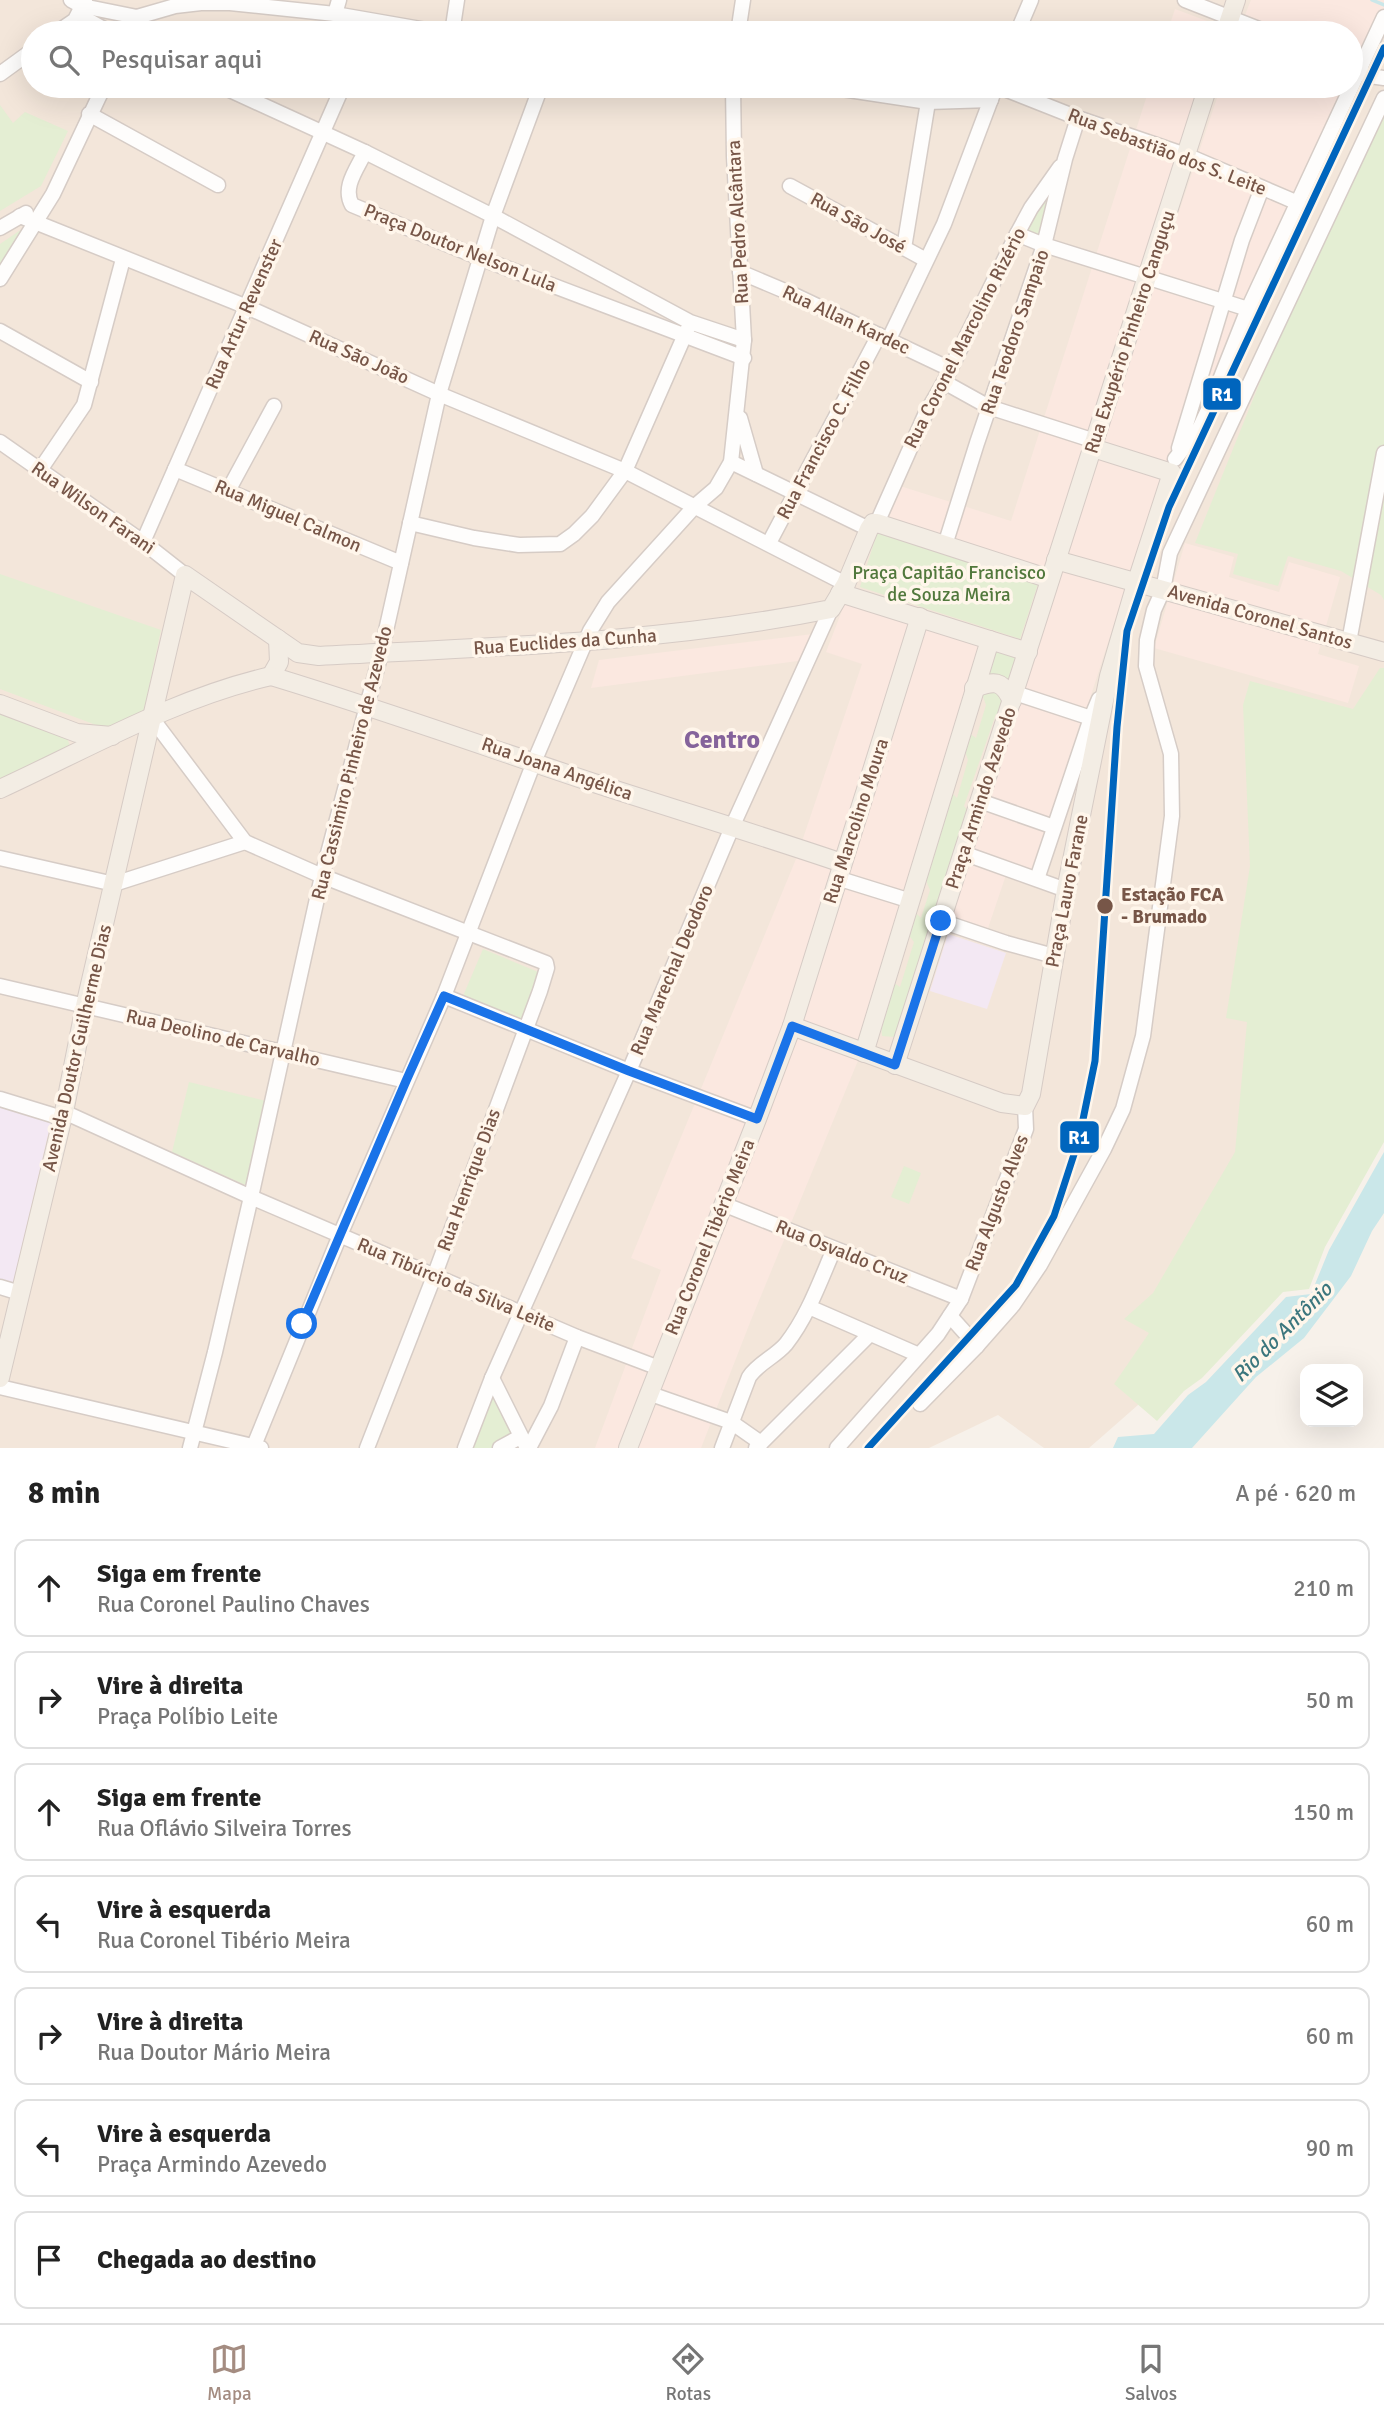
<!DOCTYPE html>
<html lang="pt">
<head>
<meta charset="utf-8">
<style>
  body { margin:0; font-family:Signika,sans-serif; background:#f6f6f6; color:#222 }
  .controls { position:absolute; right:21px; bottom:21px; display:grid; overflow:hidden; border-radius:14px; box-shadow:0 7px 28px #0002 }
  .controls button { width:63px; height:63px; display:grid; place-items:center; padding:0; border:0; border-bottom:2px solid #e0e0e0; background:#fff; color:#222; font:35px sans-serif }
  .stop { position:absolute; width:21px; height:21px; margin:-16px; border:5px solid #1a73e8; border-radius:50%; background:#fff }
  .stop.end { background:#1a73e8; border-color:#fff; box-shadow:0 2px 7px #0008 }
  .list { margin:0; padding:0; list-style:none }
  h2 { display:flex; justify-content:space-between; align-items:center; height:91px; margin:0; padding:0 28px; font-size:30px }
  h2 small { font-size:23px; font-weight:400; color:#767676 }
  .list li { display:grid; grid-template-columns:46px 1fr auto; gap:21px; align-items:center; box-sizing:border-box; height:98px; margin:0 14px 14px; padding:0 14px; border:2px solid #e0e0e0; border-radius:14px }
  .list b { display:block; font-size:26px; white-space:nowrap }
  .list p { margin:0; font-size:23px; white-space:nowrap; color:#767676 }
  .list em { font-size:23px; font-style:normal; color:#767676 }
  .icon { flex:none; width:38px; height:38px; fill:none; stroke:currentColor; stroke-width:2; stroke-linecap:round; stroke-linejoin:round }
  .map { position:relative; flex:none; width:1384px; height:1448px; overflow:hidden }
  .search { position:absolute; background:#fff; box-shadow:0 7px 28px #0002; left:21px; right:21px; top:21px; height:77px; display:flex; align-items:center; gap:18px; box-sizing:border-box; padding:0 24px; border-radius:38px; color:#767676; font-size:26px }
  .sheet { height:875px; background:#fff }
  nav { display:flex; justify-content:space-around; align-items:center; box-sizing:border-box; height:98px; border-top:2px solid #e0e0e0; background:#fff; font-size:19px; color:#767676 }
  nav a { display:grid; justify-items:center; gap:4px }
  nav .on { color:#a48c81 }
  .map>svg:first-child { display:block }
</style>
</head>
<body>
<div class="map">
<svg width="1384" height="1448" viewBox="0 0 1384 1448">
  <rect width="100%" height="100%" fill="#f7f1ea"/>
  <path fill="#f3e6da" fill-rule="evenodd" d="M0,0H1384V762L1278,1043L1171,1376L1089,1448H1044L998,1415L929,1448H0ZM33,33H1351V86H33Z"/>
  <g fill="#fbe8e0">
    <polygon points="1251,0 1384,0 1384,32 1201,418 1184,443 1133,580 1063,559 1221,86 1351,86 1351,33 1238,33"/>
    <polygon points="1175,9 1223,27 1221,33 1167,33"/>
    <polygon points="1150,86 1203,86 1046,569 882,517 900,486 1011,521"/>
    <polygon points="1185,543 1234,557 1229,577 1279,592 1289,562 1340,577 1318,654 1359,666 1348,703 1154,648"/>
    <polygon points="1059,570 1125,590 1030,884 1006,875 985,937 947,925"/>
    <polygon points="845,603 981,645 864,1046 751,1320 701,1448 595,1448 661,1270 631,1258 796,859 862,664 826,652"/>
    <polygon points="813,634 805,660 591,688 599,660"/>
  </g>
  <g fill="#f3e8f3">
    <polygon points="948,934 1006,953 987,1009 930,991"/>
    <polygon points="0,1103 52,1118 12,1288 0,1284"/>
  </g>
  <g fill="#e4eed3">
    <polygon points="0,105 13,123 25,112 68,131 41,186 0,211"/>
    <polygon points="1384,108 1384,600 1381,595 1341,571 1288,556 1278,586 1233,574 1238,554 1195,543 1264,372"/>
    <polygon points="1052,183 1040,237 1026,232"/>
    <polygon points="25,227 0,270 0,244"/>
    <polygon points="878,530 1039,581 1020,639 860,587"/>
    <polygon points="0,574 161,630 144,711 104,728 0,689"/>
    <polygon points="996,647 1021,656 1012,684 987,675"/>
    <polygon points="1380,668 1384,668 1384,1142 1325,1247 1309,1289 1283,1292 1202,1378 1184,1391 1157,1421 1114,1384 1149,1333 1124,1319 1153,1293 1235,1152 1247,1022 1226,1018 1250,866 1243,705 1250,681 1353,709"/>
    <polygon points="985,690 1004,692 1004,715 996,714 964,806 970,814 898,1031 894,1037 882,1036 881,1024 894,983 900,987 914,942 908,934 915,912 921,918 930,890 925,878 952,793 957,798 968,760 965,751 970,734 976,738 986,705 982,694"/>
    <polygon points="0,714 66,735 71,749 0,785"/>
    <polygon points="483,949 543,974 523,1021 463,996"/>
    <polygon points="189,1082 270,1102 252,1188 172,1152"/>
    <polygon points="904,1166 921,1173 909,1204 891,1197"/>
    <polygon points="492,1390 516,1435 492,1448 468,1448"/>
  </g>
  <polygon fill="#cae7e9" points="1384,1152 1384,1213 1372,1231 1351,1276 1304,1338 1256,1377 1192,1448 1113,1448 1118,1437 1154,1434 1188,1395 1206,1382 1286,1297 1311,1294 1329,1250"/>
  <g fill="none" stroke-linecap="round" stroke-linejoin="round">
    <polyline stroke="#cae7e9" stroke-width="3.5" points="1372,0 1384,5"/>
    <g stroke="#d6ccc6" stroke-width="17">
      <g id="minor">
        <polyline points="71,0 82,6 137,17 175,6 201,3 230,3 335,14 444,33"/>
        <polyline points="1185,0 1269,33"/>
        <polyline points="335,14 339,0"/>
        <polyline points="79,15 111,33"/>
        <polyline points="56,33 75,20 85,0"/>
        <polyline points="130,33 137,17"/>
        <polyline points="452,33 457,0"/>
        <polyline points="738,33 743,0"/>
        <polyline points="1017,33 1031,0"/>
        <polyline points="1352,69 1370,76 1384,78"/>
        <polyline points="0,74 33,50"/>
        <polyline points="221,86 365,152 493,216 690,322 744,340"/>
        <polyline points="822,86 928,102 991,100"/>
        <polyline points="997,86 1078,118 1186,155 1298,203"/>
        <polyline points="89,114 218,185"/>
        <path d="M365,152C357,169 342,187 352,205L480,258L744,358"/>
        <polyline points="790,186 926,260"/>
        <polyline points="20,216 247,307 439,394 625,471 846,584"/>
        <polyline points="0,228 26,213"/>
        <polyline points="1017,234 1044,245 1248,309"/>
        <polyline points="904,248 928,102"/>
        <polyline points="740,272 792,294 950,369"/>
        <polyline points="0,279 53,194 104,86"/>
        <polyline points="0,331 91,382"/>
        <polyline points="889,339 944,224 996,86"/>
        <polyline points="944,382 989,407 1095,441"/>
        <polyline points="740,418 756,474"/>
        <polyline points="0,442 143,542 185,575"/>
        <polyline points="1179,448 1242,240 1262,188"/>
        <polyline points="1175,459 1200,427 1208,410 1248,309 1384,17"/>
        <polyline points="731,462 869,529"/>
        <polyline points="175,469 401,563"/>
        <polyline points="40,470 84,405 123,259"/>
        <polyline points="228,491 274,406"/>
        <polyline points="410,523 474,538 519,545 560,544 574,534 592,516 625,471 687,330"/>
        <polyline points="877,523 925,415 944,382 1017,234 1031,208 1060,167"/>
        <polyline points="143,542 343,86"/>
        <polyline points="769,543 879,335"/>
        <polyline points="945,545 977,443 1044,245 1065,159 1078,118"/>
        <polyline points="1349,642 1384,453"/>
        <polyline points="1015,693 1091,718"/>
        <polyline points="151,717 245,842 322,876 546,963 547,968 540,991 435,1274 367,1448"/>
        <polyline points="980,801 1054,827"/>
        <polyline points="963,853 1066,890"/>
        <polyline points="0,858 114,884 245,842"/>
        <polyline points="837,878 911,901"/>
        <polyline points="1037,879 1091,718 1099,699"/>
        <polyline points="941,921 1006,943 1054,956"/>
        <polyline points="0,986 406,1081"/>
        <polyline points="444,996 629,1071 757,1119"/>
        <polyline points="0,1099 62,1118"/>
        <polyline points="64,1112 251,1197 577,1337 659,1368"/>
        <polyline points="723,1204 961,1299"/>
        <polyline points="0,1287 20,1293"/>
        <polyline points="809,1307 919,1355"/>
        <polyline points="950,1316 977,1346"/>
        <polyline points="492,1378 527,1448"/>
        <polyline points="0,1387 261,1448"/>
        <polyline points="648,1393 731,1422 761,1443"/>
        <polyline points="920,1404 977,1346 1013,1305 1040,1265 1104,1149 1123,1109 1143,1036 1172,816 1171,754 1146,666 1147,640 1154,610 1163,590 1170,553 1384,98"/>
        <polyline points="190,1448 215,1352 251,1197 322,876 381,653 439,394 493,216 541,86"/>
        <polyline points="253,1448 340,1235 444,996 534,762 590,631 608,602 695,506 716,488 731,462 744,340 734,156 733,86"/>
        <polyline points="465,1448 492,1378 629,1071 733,825 831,609"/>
        <polyline points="500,1448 520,1437"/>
        <polyline points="529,1448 551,1406 577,1337"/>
        <path d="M722,1448L749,1377C758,1363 775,1357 786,1344C808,1316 820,1281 834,1249"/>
        <polyline points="756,1448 870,1334"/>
        <polyline points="837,1448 938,1334 961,1299 1026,1129 1025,1106"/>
      </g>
    </g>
    <g stroke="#d6cbc5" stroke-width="20">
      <g id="major">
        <polyline points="1225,33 1236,0"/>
        <polyline points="1056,560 1384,652"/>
        <polyline points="840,593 1028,652"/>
        <path d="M271,676C380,709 486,747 594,783C677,810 760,835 842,863"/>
        <polyline points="271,676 279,662 278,639"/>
        <path d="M974,688C994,681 1002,679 1012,701"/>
        <polyline points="0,704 77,733 112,736"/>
        <path d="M0,789C89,748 175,698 271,676"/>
        <polyline points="792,1026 1002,1103 1025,1106 1031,1094 1066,890 1109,676 1136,584 1172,473 1093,448"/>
        <polyline points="864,1053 990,640"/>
        <polyline points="895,1065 1208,86"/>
        <path d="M0,1378L64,1112L85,1006L185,575L298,653L319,656C490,647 662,643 831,609L846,584L869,529L873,523H877L1050,579"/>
        <polyline points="628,1448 757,1119 792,1026 920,617"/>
      </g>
    </g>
    <use href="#minor" stroke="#fefdfc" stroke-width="14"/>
    <use href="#major" stroke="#f3ede4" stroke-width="18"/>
    <g stroke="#fff6eb" stroke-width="12">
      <polyline id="rail-1" points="868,1448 1016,1285 1054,1216 1079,1139 1095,1061 1117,727 1127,631 1169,507 1384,48"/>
    </g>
    <use href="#rail-1" stroke="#0065bd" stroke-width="7"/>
  </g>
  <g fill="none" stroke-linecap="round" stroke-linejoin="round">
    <polyline stroke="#1a73e8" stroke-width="9" points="302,1324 406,1081 444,996 629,1071 757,1119 792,1026 895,1065 941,921"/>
  </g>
  <circle fill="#775648" stroke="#fff6eb" stroke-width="2.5" cx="1105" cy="906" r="9"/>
  <g text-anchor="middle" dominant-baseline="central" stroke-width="7" stroke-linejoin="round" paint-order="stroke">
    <g font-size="19" fill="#775648" stroke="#fff6eb">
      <text transform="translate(1167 152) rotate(21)">Rua Sebastião dos S. Leite</text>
      <text transform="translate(738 222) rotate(-93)">Rua Pedro Alcântara</text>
      <text transform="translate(858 223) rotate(29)">Rua São José</text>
      <text transform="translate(460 248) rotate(22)">Praça Doutor Nelson Lula</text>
      <text transform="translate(244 314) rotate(-66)">Rua Artur Revenster</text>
      <text transform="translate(846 320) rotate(25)">Rua Allan Kardec</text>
      <text transform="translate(1015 332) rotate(-71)">Rua Teodoro Sampaio</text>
      <text transform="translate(1130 332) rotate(-72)">Rua Exupério Pinheiro Canguçu</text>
      <text transform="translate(965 338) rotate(-63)">Rua Coronel Marcolino Rizério</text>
      <text transform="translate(359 357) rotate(24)">Rua São João</text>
      <text transform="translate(824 439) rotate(-62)">Rua Francisco C. Filho</text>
      <text transform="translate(93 508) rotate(35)">Rua Wilson Farani</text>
      <text transform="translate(288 516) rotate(23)">Rua Miguel Calmon</text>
      <text transform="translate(1260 617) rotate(16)">Avenida Coronel Santos</text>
      <text transform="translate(565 642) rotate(-4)">Rua Euclides da Cunha</text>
      <text transform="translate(352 763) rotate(-76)">Rua Cassimiro Pinheiro de Azevedo</text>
      <text transform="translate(557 769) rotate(19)">Rua Joana Angélica</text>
      <text transform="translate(981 798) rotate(-72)">Praça Armindo Azevedo</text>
      <text transform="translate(856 821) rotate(-72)">Rua Marcolino Moura</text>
      <text transform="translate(1067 891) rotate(-79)">Praça Lauro Farane</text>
      <text transform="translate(672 970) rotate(-67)">Rua Marechal Deodoro</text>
      <text transform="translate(223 1038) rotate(13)">Rua Deolino de Carvalho</text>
      <text transform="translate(77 1048) rotate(-77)">Avenida Doutor Guilherme Dias</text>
      <text transform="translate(469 1180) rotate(-70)">Rua Henrique Dias</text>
      <text transform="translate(997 1203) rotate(-69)">Rua Algusto Alves</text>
      <text transform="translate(710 1237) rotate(-68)">Rua Coronel Tibério Meira</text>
      <text transform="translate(842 1252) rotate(22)">Rua Osvaldo Cruz</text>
      <text transform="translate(456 1285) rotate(23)">Rua Tibúrcio da Silva Leite</text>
    </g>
    <g font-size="19" fill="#51783c" stroke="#fff6eb">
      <text x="949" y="573">Praça Capitão Francisco<tspan x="949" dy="22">de Souza Meira</tspan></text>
    </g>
    <g font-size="19" font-weight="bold" fill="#775648" stroke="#fff6eb" text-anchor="start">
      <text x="1121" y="895">Estação FCA<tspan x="1121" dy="22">- Brumado</tspan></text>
    </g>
    <g font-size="21" font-style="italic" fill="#3b767d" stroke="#fff6eb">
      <text transform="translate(1282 1332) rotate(-45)">Rio do Antônio</text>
    </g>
    <g font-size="26" font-weight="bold" fill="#85639b" stroke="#fff6eb">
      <text x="722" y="740">Centro</text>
    </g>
  </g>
  <g stroke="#fff6eb" stroke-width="2.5">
    <rect x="1202" y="377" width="40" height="34" rx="7" fill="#0065bd"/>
    <rect x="1059" y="1120" width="41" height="34" rx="7" fill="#0065bd"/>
  </g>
  <g font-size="19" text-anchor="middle" font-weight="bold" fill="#fff">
    <text x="1222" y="401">R1</text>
    <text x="1079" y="1144">R1</text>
  </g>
</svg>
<div class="controls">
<button><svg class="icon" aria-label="layers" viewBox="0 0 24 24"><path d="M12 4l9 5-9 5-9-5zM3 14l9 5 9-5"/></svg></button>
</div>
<div class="stop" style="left:302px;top:1324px"></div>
<div class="stop end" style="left:941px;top:921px"></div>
<div class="search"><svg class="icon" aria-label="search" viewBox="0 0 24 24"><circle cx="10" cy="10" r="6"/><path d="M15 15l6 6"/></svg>Pesquisar aqui</div>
</div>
<section class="sheet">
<h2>8 min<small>A pé · 620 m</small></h2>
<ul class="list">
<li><svg class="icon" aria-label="ahead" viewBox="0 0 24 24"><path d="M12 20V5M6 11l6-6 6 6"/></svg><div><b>Siga em frente</b><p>Rua Coronel Paulino Chaves</p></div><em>210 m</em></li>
<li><svg class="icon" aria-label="right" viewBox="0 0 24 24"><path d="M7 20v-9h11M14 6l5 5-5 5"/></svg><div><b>Vire à direita</b><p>Praça Políbio Leite</p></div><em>50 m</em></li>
<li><svg class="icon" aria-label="ahead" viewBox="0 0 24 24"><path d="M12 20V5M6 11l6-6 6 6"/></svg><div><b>Siga em frente</b><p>Rua Oflávio Silveira Torres</p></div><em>150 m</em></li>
<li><svg class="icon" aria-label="left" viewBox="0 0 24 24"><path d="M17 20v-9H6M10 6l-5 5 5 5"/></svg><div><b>Vire à esquerda</b><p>Rua Coronel Tibério Meira</p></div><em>60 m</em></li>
<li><svg class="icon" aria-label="right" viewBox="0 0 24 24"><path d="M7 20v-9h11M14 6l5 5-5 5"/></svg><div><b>Vire à direita</b><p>Rua Doutor Mário Meira</p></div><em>60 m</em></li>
<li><svg class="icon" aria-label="left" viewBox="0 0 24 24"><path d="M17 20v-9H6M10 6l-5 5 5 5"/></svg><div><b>Vire à esquerda</b><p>Praça Armindo Azevedo</p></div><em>90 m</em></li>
<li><svg class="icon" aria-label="arrive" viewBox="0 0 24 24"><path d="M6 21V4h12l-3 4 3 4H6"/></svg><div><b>Chegada ao destino</b></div></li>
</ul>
</section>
<nav>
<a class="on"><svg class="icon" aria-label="map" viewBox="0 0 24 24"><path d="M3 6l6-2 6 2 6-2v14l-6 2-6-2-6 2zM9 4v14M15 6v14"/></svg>Mapa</a>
<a><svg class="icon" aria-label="directions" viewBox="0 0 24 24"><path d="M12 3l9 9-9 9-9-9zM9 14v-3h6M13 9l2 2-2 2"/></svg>Rotas</a>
<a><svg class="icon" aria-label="saved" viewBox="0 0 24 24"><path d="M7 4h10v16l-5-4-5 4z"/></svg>Salvos</a>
</nav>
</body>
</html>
